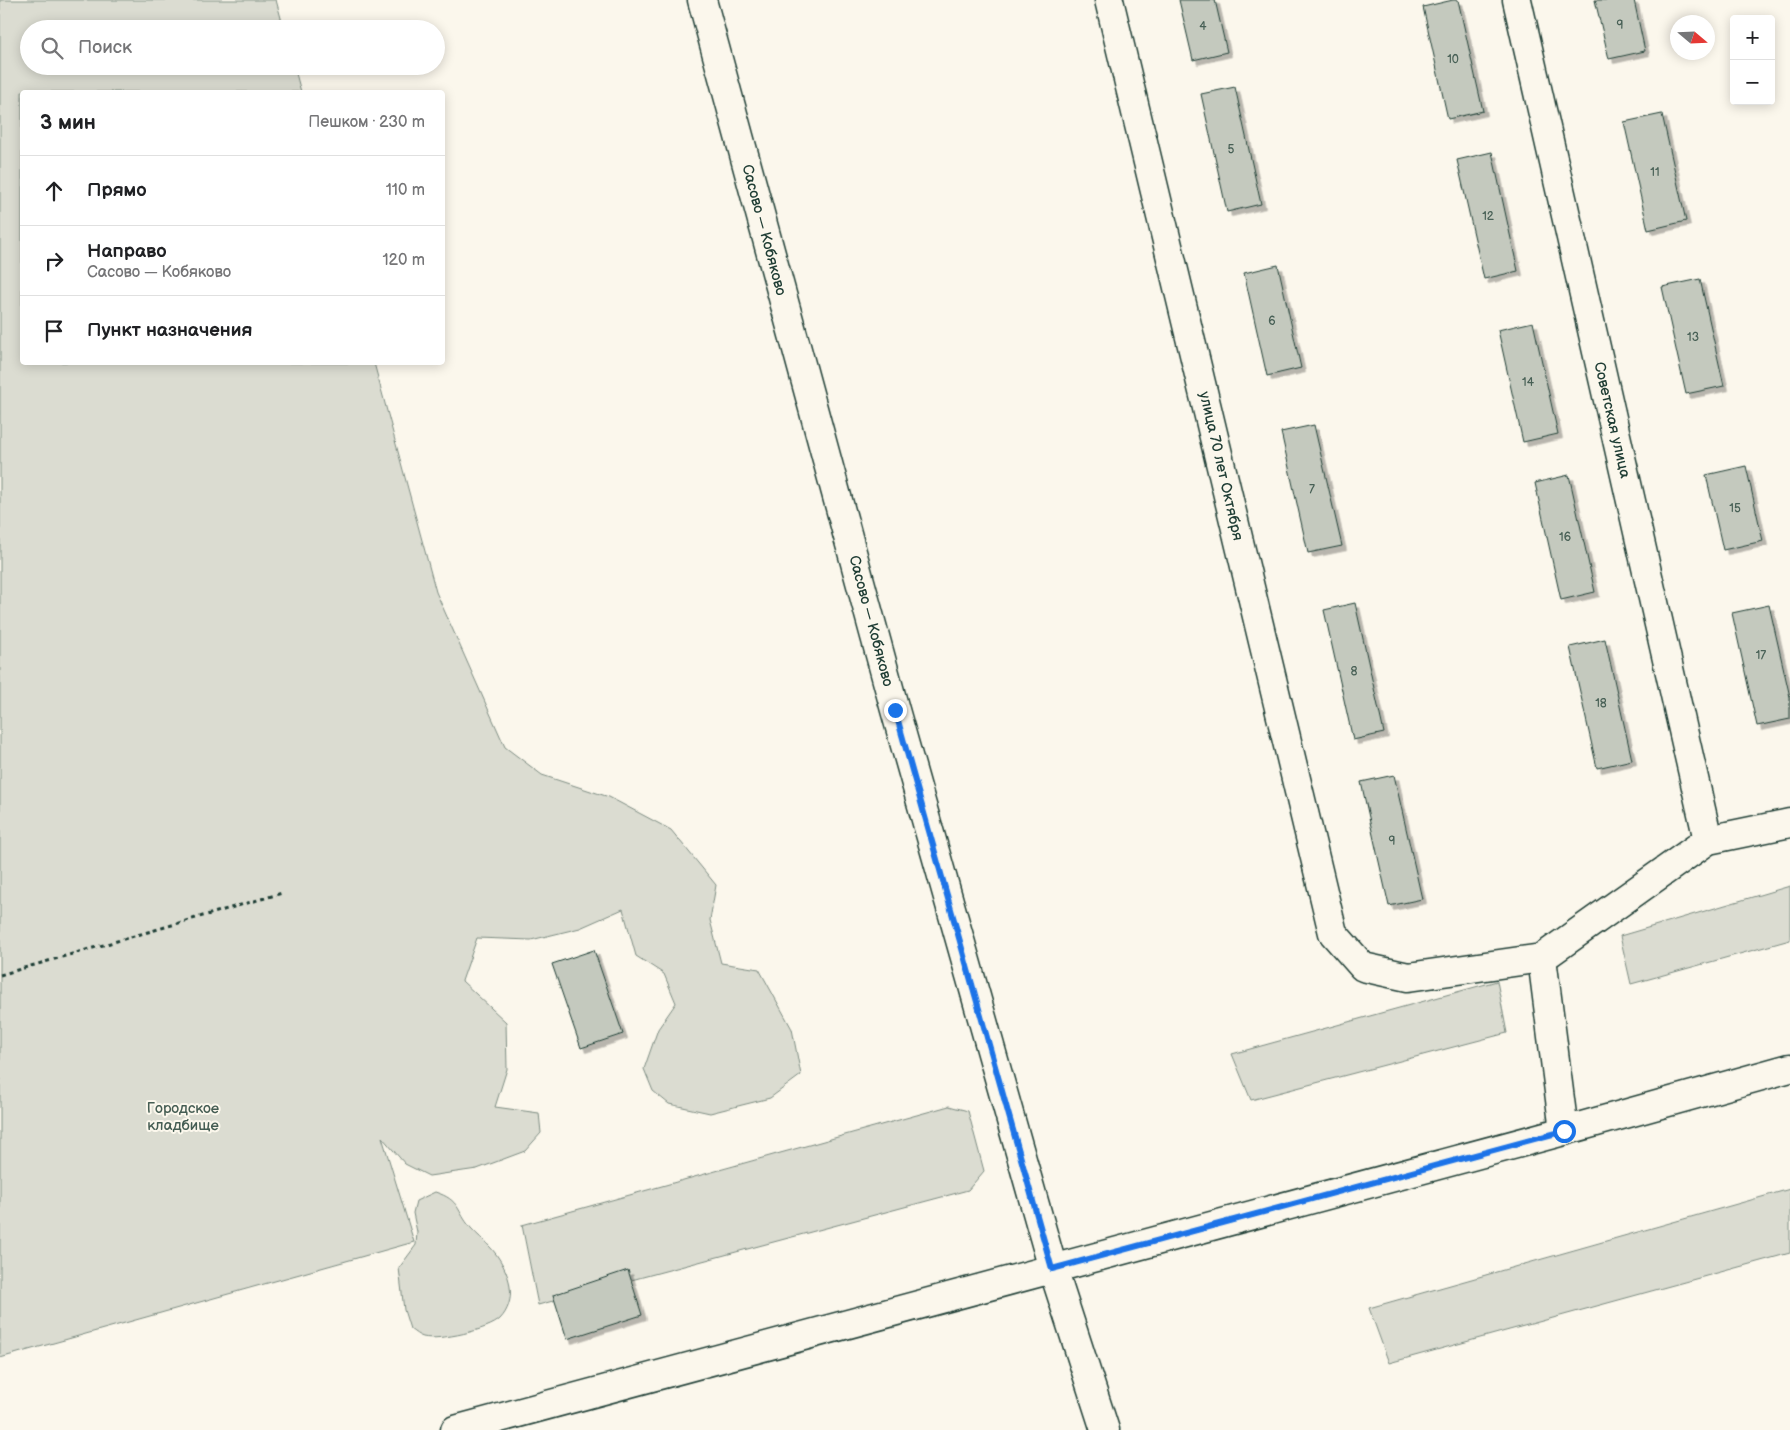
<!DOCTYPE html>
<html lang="ru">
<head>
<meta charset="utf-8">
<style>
  body { margin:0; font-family:"Balsamiq Sans",sans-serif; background:#f6f6f6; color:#202124 }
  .controls { position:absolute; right:15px; top:15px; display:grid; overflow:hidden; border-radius:5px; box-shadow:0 2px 12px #0003 }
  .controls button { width:45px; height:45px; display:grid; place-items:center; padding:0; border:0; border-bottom:1px solid #e0e0e0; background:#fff; color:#202124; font:25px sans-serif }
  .compass { position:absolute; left:1670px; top:15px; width:45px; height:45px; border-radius:50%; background:#fff; box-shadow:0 2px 12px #0003; rotate:109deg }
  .stop { position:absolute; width:15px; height:15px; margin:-11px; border:4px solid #1a73e8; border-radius:50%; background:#fff }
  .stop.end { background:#1a73e8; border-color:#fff; box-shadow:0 1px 5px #0008 }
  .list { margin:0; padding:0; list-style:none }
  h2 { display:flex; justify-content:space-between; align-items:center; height:65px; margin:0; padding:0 20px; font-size:21px }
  h2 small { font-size:16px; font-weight:400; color:#757577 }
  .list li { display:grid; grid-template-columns:32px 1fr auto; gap:15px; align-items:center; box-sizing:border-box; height:70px; padding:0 20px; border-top:1px solid #e0e0e0 }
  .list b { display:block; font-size:19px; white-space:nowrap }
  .list p { margin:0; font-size:16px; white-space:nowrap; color:#757577 }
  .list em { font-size:16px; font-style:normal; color:#757577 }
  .icon { flex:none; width:28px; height:28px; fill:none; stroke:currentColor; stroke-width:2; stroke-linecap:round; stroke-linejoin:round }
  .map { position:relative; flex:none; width:1790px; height:1430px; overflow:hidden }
  .search { position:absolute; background:#fff; box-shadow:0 2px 12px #0003; left:20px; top:20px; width:425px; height:55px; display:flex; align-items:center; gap:12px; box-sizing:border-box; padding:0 18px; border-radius:28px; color:#757577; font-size:19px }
  .panel { position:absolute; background:#fff; box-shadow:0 2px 12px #0003; left:20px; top:90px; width:425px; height:275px; border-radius:5px }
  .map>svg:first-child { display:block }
</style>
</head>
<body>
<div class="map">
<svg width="1790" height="1430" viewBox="0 0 1790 1430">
  <defs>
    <filter id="shadow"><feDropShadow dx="4.5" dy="4.5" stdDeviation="0" flood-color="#0004"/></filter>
  </defs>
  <rect width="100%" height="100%" fill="#fbf7ec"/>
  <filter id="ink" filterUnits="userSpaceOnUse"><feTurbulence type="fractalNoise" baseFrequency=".02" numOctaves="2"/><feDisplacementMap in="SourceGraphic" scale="10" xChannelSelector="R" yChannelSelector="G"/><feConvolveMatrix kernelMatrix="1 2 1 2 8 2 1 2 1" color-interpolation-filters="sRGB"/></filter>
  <g filter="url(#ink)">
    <g fill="#dbdcd1" stroke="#7d8c82">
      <polygon points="0,0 276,0 284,29 29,29 29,66 294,66 301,92 22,92 22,362 374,363 436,592 505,747 542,775 609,797 671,830 716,885 710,920 721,963 759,969 792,1029 801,1075 770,1098 710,1113 669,1104 653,1091 644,1069 658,1029 676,1003 664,974 636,956 623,909 580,928 531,940 477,938 462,981 506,1022 507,1069 495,1107 539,1113 541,1133 525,1151 477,1169 429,1176 405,1164 382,1137 414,1242 0,1358"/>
      <polygon points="1790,886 1790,940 1631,984 1620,936"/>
      <polygon points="1497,981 1507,1033 1251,1100 1232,1054"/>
      <polygon points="949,1106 968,1111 984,1171 968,1190 538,1305 522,1225"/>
      <polygon points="1790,1189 1790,1253 1389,1363 1369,1308"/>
      <path d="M435,1192C461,1200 456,1211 471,1228C477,1235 484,1240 490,1247C499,1256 509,1274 510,1287C512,1298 508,1311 500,1319C489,1330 439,1341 423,1337C419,1336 414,1332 410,1329L404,1310L399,1268L416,1245L417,1232L413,1213L416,1201Z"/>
    </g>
    <g fill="#c4c9be" stroke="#1f3d34" filter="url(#shadow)">
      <polygon points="1179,0 1215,0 1227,52 1193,60"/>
      <polygon points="1453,0 1458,0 1483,111 1448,119 1423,7"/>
      <polygon points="1595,0 1634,0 1645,51 1609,59"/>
      <polygon points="1235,87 1261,204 1227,212 1201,94"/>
      <polygon points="1662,114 1686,221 1648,230 1624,122"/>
      <polygon points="1492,152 1518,271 1484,279 1457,160"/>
      <polygon points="1278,265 1301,368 1267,376 1244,273"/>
      <polygon points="1700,279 1724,386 1686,394 1662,287"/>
      <polygon points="1533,322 1558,434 1523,442 1498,330"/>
      <polygon points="1314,425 1342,546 1308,553 1281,432"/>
      <polygon points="1746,466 1763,541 1723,550 1706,475"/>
      <polygon points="1569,475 1595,592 1561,600 1535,483"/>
      <polygon points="1355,603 1384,733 1353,740 1324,610"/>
      <polygon points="1769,605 1790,697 1790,719 1757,726 1732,613"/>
      <polygon points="1605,639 1632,760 1597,768 1570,647"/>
      <polygon points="1394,775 1422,899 1389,906 1361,782"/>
      <polygon points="594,950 623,1034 581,1048 552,964"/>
      <polygon points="628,1270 642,1315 567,1339 553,1295"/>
    </g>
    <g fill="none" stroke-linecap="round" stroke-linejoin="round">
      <g stroke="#1f3d34" stroke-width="31">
        <g id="minor">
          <polyline points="1109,0 1333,933 1363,967 1408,977 1542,958 1708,840 1790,823"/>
          <polyline points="1517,0 1708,840"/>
          <polyline points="1542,958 1564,1131"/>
          <polyline points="1053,1269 1105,1430"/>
        </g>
      </g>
      <g stroke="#1f3d34" stroke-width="31">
        <polyline id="tertiary" points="702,0 895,710 1053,1269"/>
      </g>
      <g stroke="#1f3d34" stroke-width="31">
        <polyline id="primary" points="455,1430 1564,1131 1790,1068"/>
      </g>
      <polyline stroke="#1f3d34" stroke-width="3" stroke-dasharray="4 4" stroke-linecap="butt" points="0,975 282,893"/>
      <use href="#minor" stroke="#fbf7ec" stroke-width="28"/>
      <use href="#tertiary" stroke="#fbf7ec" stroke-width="28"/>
      <use href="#primary" stroke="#fbf7ec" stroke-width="28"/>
    </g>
  </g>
  <g fill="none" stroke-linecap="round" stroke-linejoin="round" filter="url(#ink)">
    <polyline stroke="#1a73e8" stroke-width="6" points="895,710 1052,1269 1564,1131"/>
  </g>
  <g text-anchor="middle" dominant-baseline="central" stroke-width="4" stroke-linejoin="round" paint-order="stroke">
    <g font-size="12" fill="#486056">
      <text x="1620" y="25">9</text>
      <text x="1203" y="26">4</text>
      <text x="1453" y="59">10</text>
      <text x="1231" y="149">5</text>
      <text x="1655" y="172">11</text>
      <text x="1488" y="216">12</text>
      <text x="1272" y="321">6</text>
      <text x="1693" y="337">13</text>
      <text x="1528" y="382">14</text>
      <text x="1312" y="489">7</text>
      <text x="1735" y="508">15</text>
      <text x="1565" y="537">16</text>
      <text x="1761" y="655">17</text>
      <text x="1354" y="671">8</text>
      <text x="1601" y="703">18</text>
      <text x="1392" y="841">9</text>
    </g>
    <g font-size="15" fill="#1f3d34" stroke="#fbf7ec">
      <text transform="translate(764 230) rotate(75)">Сасово — Кобяково</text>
      <text transform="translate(1612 420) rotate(77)">Советская улица</text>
      <text transform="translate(1221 466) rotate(77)">улица 70 лет Октября</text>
      <text transform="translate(871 621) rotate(75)">Сасово — Кобяково</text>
    </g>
    <g font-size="15" fill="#455d53" stroke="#fbf7ec">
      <text x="183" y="1108">Городское<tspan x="183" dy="17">кладбище</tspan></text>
    </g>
  </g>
</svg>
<div class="controls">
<button>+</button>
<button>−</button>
</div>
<svg class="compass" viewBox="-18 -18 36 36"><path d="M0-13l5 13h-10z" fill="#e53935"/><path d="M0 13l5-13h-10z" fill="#757577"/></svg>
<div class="stop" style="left:1564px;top:1131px"></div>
<div class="stop end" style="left:895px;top:710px"></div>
<div class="search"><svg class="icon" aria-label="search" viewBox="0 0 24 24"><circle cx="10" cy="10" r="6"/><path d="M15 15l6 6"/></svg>Поиск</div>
<section class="panel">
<h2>3 мин<small>Пешком · 230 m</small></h2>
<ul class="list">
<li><svg class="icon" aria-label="ahead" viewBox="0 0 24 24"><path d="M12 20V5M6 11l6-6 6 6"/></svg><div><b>Прямо</b></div><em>110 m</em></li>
<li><svg class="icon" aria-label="right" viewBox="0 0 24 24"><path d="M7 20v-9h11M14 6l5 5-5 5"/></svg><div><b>Направо</b><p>Сасово — Кобяково</p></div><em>120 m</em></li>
<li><svg class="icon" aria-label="arrive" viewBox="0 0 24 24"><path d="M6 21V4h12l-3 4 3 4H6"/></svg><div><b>Пункт назначения</b></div></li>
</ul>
</section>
</div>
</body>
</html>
